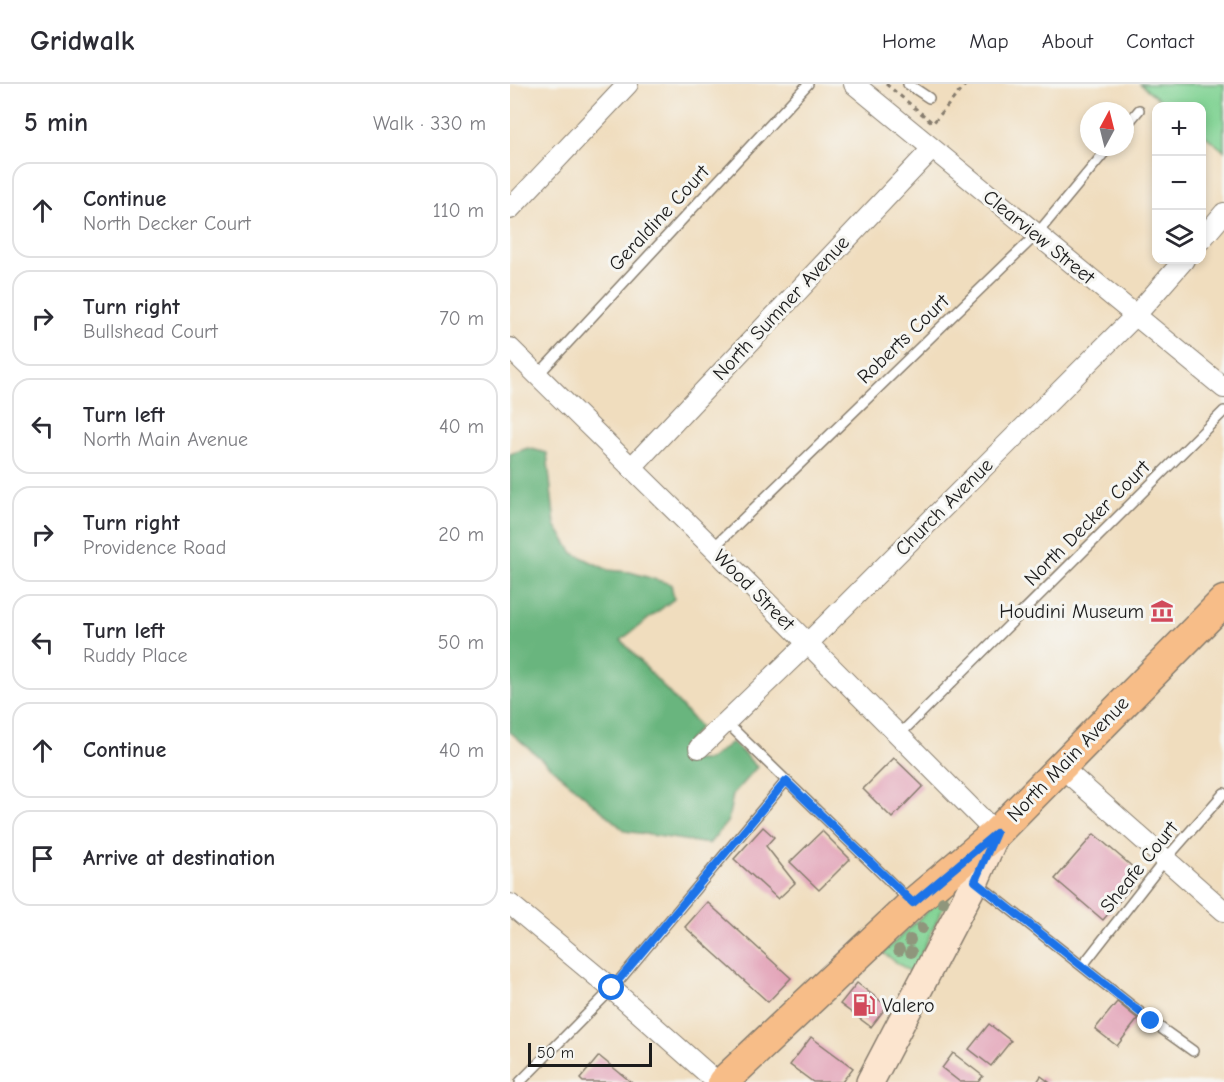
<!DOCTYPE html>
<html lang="en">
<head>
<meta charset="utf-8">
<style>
  body { margin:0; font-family:"Comic Neue",sans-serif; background:#f7f7f7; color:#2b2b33 }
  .controls { position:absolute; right:18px; top:18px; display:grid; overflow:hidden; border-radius:12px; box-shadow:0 3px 9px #0003 }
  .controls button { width:54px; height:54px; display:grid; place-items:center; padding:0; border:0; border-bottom:2px solid #e1e1e2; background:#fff; color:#2b2b33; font:30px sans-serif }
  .compass { position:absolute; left:570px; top:18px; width:54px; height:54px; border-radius:50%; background:#fff; box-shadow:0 3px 9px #0003; rotate:7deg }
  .scale { position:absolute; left:18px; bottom:15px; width:124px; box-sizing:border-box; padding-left:6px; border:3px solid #1c1c1c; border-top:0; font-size:16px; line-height:21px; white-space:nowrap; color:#1c1c1c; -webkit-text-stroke:4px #f6f6f2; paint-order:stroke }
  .stop { position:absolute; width:18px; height:18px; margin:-14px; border:4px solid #1a73e8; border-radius:50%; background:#fff }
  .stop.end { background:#1a73e8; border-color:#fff; box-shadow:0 2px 6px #0008 }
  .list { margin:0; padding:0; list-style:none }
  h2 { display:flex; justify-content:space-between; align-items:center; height:78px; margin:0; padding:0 24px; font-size:26px }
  h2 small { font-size:20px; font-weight:400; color:#7c7c81 }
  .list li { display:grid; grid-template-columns:39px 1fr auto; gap:18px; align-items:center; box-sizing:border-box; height:96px; margin:0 12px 12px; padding:0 12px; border:2px solid #e1e1e2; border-radius:18px }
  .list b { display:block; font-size:22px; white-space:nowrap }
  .list p { margin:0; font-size:20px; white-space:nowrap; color:#7c7c81 }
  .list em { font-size:20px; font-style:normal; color:#7c7c81 }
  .icon { flex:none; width:33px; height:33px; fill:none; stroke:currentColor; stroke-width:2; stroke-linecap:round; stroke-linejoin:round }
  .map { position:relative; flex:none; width:714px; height:998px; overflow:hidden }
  header { display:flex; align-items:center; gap:36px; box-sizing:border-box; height:84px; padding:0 30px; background:#fff; border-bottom:2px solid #e1e1e2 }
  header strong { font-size:28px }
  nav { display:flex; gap:33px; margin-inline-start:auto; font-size:21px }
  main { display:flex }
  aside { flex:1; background:#fff }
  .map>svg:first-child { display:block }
</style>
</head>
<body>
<header>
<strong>Gridwalk</strong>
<nav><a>Home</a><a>Map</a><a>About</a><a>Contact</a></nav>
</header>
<main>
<aside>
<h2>5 min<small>Walk · 330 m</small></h2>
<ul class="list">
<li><svg class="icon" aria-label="ahead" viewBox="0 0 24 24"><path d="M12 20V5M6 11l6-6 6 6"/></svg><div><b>Continue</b><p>North Decker Court</p></div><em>110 m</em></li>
<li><svg class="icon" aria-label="right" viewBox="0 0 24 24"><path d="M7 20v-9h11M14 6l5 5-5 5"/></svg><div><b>Turn right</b><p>Bullshead Court</p></div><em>70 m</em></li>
<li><svg class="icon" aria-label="left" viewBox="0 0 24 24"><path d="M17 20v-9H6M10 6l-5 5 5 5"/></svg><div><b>Turn left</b><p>North Main Avenue</p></div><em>40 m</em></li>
<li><svg class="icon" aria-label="right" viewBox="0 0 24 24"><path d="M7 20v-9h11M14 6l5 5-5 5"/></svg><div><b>Turn right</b><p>Providence Road</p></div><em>20 m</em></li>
<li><svg class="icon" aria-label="left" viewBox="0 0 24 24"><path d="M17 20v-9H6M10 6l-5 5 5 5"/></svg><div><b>Turn left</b><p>Ruddy Place</p></div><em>50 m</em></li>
<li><svg class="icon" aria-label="ahead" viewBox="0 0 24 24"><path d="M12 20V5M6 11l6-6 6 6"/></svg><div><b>Continue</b></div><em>40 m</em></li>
<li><svg class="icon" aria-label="arrive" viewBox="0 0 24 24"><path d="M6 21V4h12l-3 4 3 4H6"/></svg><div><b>Arrive at destination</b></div></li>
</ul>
</aside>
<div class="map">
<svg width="714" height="998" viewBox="0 0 714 998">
  <rect width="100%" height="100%" fill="#f6f6f2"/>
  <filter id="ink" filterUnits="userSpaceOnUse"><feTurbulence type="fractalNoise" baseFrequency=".0167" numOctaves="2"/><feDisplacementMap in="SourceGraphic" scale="12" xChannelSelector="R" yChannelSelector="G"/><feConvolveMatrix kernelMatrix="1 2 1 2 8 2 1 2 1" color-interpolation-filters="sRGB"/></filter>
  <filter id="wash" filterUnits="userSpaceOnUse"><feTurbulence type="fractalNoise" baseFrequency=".008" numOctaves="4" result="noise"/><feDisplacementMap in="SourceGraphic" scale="24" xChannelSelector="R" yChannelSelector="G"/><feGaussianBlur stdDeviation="1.35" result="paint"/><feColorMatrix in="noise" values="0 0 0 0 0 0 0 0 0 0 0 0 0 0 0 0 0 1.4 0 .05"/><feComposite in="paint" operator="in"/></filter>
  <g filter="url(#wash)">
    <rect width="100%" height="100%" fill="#f0ddbe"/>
    <g fill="#82d394" stroke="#4f7858" stroke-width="1.5">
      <polygon points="630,0 714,0 714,67 692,49 692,22 658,22"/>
      <polygon points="443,803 402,889 373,869"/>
    </g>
    <polygon fill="#69b57e" stroke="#42684d" stroke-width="1.5" points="18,364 37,369 45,441 63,469 98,486 120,488 161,500 164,515 111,556 190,643 170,667 177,676 198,676 222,658 247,683 223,710 218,737 199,760 115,747 0,648 0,370"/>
    <g id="blocks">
      <g fill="#e19bb2">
        <polygon points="384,674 413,702 382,734 353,705"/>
        <polygon points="253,743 264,753 256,762 285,799 268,815 224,775"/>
        <polygon points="312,747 340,775 309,806 280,778"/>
        <polygon points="584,750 632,791 593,836 545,795"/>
        <polygon points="197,818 281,894 258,918 175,843"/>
        <polygon points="347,899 377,922 361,943 330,920"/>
        <polygon points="607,918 628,935 607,962 585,945"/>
        <polygon points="479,940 501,957 481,982 459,965"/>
        <polygon points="301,953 343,984 332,998 303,998 280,981"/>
        <polygon points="443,969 473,992 468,998 450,998 432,984"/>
        <polygon points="89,972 121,998 73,998 70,995"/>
        <polygon points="531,992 539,998 527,998"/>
      </g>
    </g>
  </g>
  <g filter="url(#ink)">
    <use href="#blocks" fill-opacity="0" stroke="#867c6d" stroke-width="1.5"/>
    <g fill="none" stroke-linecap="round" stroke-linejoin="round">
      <g stroke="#867c6d" stroke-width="12">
        <g id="service">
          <polyline points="398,0 419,14"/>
          <polyline points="615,43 629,26"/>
          <polyline points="27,292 298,0"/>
          <polyline points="203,464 526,151 599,63"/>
          <polyline points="216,638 399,816"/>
          <polyline points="388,652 714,327"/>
          <polyline points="467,799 641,937 683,967"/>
          <polyline points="573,881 655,776 714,709"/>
          <polyline points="10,998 102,905 276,697"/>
        </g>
      </g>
      <g stroke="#867c6d" stroke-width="22">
        <g id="minor">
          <polyline points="344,0 714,304"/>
          <polyline points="0,125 118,0"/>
          <polyline points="692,155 714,129"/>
          <polyline points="0,264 203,464 486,749"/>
          <polyline points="121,384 422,65"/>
          <polyline points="189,664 297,560 625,232 674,176"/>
          <polyline points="550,682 714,827"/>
          <polyline points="0,820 102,905 207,998"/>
        </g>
      </g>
      <g stroke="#867c6d" stroke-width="30">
        <polyline id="secondary" points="360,998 465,797 486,749"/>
      </g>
      <g stroke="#867c6d" stroke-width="33">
        <polyline id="primary" points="213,998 403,819 486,749 714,517"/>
      </g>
      <polyline stroke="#867c6d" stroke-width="3" stroke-dasharray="4.5 4.5" stroke-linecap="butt" points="376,0 423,39 456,0"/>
      <use href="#service" stroke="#fff" stroke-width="9"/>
      <use href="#minor" stroke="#fff" stroke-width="20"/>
      <use href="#secondary" stroke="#fce5cf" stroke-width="27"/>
      <use href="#primary" stroke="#f7bd88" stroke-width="30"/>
    </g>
    <g fill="#8f967c">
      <circle cx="433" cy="818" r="6"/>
      <circle cx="412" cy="844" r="6"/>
      <circle cx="400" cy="856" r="6"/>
      <circle cx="389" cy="866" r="6"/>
      <circle cx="401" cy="868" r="6"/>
    </g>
  </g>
  <g fill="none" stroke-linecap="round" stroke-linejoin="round" filter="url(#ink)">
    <polyline stroke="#1a73e8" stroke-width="8" points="102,904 276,697 403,819 486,749 465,797 641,937"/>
  </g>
  <defs>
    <g id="museum-bare" transform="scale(1.8)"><path d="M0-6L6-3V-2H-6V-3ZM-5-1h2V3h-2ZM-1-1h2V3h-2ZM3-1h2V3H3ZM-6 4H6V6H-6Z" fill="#d1495b" stroke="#f6f6f2" stroke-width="2.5" paint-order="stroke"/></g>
    <g id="fuel-bare" transform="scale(1.8)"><path d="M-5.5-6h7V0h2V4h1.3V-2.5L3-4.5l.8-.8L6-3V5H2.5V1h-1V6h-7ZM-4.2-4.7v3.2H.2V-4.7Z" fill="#d1495b" stroke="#f6f6f2" stroke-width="2.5" paint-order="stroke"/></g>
  </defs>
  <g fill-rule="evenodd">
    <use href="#museum-bare" x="652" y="527"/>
    <use href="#fuel-bare" x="354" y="921"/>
  </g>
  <g text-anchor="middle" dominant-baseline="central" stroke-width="6" stroke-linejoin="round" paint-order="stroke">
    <g font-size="20" fill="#1c1c1c" stroke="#f6f6f2">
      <text transform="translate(149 134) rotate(-47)">Geraldine Court</text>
      <text transform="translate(529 153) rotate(39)">Clearview Street</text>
      <text transform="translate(271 224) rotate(-47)">North Sumner Avenue</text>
      <text transform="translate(393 255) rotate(-44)">Roberts Court</text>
      <text transform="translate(434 423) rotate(-45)">Church Avenue</text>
      <text transform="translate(577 439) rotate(-45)">North Decker Court</text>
      <text transform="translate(244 506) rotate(45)">Wood Street</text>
      <text transform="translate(558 675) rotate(-46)">North Main Avenue</text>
      <text transform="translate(629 783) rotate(-51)">Sheafe Court</text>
    </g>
    <g font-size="20" fill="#1c1c1c" stroke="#f6f6f2" text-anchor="end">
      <text x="634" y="527">Houdini Museum</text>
      <text x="372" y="921" text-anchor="start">Valero</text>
    </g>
  </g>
</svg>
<div class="controls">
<button>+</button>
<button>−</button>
<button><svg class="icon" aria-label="layers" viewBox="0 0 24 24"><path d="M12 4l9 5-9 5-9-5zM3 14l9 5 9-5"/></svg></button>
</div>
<svg class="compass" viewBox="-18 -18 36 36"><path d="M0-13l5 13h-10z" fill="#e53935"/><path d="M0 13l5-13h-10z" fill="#7c7c81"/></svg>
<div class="scale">50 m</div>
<div class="stop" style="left:102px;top:904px"></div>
<div class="stop end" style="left:641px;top:937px"></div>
</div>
</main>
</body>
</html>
